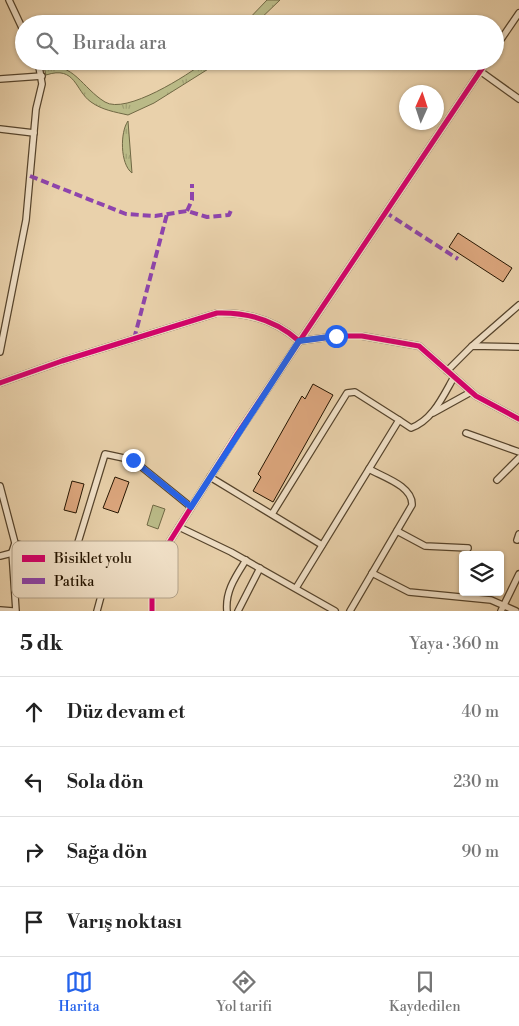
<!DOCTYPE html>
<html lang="tr">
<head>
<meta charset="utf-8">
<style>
  body { margin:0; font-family:"Libre Bodoni",serif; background:#f2f2f2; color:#222 }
  .controls { position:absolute; right:15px; bottom:15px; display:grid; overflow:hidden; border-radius:5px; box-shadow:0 1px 4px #0004 }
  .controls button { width:45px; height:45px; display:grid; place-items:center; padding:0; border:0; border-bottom:1px solid #e0e0e0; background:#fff; color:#222; font:25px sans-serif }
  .compass { position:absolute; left:399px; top:85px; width:45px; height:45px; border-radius:50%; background:#fff; box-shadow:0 1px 4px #0004; rotate:3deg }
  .stop { position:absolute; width:15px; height:15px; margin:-11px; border:4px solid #2563eb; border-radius:50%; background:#fff }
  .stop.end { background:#2563eb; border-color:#fff; box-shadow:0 1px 5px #0008 }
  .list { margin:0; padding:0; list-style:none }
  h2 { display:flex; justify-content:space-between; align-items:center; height:65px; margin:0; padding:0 20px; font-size:21px }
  h2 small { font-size:16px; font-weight:400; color:#767676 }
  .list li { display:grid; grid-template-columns:32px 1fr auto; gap:15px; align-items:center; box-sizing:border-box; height:70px; padding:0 20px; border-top:1px solid #e0e0e0 }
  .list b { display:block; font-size:19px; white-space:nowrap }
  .list em { font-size:16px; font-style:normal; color:#767676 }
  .icon { flex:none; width:28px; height:28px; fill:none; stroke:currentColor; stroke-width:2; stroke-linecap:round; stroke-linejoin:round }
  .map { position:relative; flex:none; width:519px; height:611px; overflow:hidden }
  .search { position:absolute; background:#fff; box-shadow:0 1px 4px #0004; left:15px; right:15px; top:15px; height:55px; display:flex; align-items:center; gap:12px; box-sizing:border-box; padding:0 18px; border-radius:28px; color:#767676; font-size:19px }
  .sheet { height:345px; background:#fff }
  nav { display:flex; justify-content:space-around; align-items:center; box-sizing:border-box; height:70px; border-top:1px solid #e0e0e0; background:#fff; font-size:14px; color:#767676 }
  nav a { display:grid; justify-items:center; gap:2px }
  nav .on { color:#2563eb }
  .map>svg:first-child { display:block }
</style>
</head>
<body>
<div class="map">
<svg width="519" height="611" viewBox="0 0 519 611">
  <defs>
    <pattern id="grass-tufts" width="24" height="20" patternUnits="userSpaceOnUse" patternTransform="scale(1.25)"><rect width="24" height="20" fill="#baba87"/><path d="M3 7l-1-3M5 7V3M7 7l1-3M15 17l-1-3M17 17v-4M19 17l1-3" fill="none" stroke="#a09f73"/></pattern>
  </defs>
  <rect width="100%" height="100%" fill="#e9d1ab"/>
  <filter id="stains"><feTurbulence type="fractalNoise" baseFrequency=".004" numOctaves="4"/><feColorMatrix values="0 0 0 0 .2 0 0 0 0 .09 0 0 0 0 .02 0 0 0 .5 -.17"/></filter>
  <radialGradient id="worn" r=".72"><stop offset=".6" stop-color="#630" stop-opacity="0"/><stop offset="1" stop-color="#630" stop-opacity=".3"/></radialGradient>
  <g fill="url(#grass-tufts)" stroke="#706844">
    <polygon points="267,0 280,0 255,24 244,24"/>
    <path d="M206,61H221L154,103L128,115C115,112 102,110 91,102C75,91 76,65 46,75L44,67C74,62 82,88 105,102C126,115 188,75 206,61Z"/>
    <path d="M128,121L132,173C120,164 120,132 128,121Z"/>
  </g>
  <polygon fill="#baba87" stroke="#706844" points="153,505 165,509 158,529 147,525"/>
  <g fill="#dca67d" stroke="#251501">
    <polygon points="458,233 512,268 503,282 449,247"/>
    <polygon points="313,384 333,395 273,502 253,491 261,477 258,474 302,396 305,399"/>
    <polygon points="115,477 129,482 118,513 103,508"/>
    <polygon points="72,481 84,484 76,513 64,510"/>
  </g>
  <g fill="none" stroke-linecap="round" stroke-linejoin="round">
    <g stroke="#56442c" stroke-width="8">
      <g id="minor">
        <polyline points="9,0 24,32"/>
        <polyline points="495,48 519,13"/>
        <polyline points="480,71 519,99"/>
        <polyline points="0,79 42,76"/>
        <polyline points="0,129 34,133"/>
        <polyline points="472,346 519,305"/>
        <polyline points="0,352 26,220 36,109 42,84 38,61"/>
        <polyline points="447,371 472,346 519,347"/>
        <path d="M0,383L62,361L217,313C248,312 275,320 299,341L337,336H362L419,346L476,396L519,419"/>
        <polyline points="433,413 471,392"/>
        <path d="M399,420L411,428C433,420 443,396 454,377"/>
        <polyline points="466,433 519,452"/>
        <polyline points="210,477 322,545"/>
        <polyline points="497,480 519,458"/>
        <polyline points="0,486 15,543 151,588"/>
        <polyline points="272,514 347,393 355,392 399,420 296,588"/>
        <polyline points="179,527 231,552 335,611"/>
        <polyline points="397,531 425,546 468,548"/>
        <polyline points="517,540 519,534"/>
        <polyline points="15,543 12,552 16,611"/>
        <polyline points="0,556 12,553"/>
        <polyline points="72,562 105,454 133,460 191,507"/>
        <polyline points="372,573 409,592 491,600 516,611"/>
        <polyline points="0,610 13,611"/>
        <polyline points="97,611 107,574"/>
        <polyline points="152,611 152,580 165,549 236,436 487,61"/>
        <path d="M227,611C225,591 236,576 246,560"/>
        <polyline points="238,611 260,568"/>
        <path d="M350,611L412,505C413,486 383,477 369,469"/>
        <polyline points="501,611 519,574"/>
      </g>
    </g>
    <use href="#minor" stroke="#f1e1c8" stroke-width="5.5"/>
    <g stroke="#8e44ad" stroke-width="4" stroke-dasharray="8 4" stroke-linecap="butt">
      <polyline points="30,176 126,214 155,216 187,211 207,217 229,215 232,208"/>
      <polyline points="187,211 192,200 192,184"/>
      <polyline points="385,212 458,259"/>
      <polyline points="134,339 167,214"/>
    </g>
    <g stroke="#f1e1c8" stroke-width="8">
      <g id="cycleway">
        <path d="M0,383L62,361L217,313C248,312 275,320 299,341L337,336H362L419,346L476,396L519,419"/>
        <polyline points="152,611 152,580 165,549 236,436 487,61"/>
      </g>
    </g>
    <use href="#cycleway" stroke="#d6006c" stroke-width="5"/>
  </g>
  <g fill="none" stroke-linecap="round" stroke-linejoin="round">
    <polyline stroke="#2563eb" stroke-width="6" points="133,460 191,507 299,341 336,336"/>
  </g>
  <rect x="12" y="541" width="166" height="57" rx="8" fill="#f1e1c8" stroke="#b4a48c" stroke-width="1"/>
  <rect x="22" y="555" width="23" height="7" fill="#d6006c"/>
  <rect x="22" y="578" width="23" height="6" fill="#8e44ad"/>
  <g font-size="14" fill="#251501">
    <text x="54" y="563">Bisiklet yolu</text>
    <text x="54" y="586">Patika</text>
  </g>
  <rect width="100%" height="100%" filter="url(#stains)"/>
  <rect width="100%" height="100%" fill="url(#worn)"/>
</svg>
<div class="controls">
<button><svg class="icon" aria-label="layers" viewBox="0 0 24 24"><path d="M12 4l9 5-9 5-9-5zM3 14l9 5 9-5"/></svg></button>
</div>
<svg class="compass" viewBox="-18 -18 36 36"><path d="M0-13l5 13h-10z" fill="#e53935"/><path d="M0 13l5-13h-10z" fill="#767676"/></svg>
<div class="stop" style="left:336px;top:336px"></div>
<div class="stop end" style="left:133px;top:460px"></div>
<div class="search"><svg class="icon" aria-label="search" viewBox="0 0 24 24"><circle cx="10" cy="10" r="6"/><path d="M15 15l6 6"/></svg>Burada ara</div>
</div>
<section class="sheet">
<h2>5 dk<small>Yaya · 360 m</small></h2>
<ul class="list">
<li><svg class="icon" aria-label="ahead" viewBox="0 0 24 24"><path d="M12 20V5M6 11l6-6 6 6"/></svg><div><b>Düz devam et</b></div><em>40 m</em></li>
<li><svg class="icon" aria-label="left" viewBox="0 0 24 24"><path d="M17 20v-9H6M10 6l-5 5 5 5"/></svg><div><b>Sola dön</b></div><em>230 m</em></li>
<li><svg class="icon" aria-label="right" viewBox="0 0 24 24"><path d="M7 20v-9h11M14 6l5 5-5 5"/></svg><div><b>Sağa dön</b></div><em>90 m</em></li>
<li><svg class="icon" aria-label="arrive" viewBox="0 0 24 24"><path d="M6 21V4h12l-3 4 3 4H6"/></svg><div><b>Varış noktası</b></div></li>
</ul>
</section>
<nav>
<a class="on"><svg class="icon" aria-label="map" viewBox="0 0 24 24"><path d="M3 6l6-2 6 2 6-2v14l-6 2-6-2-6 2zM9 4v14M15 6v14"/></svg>Harita</a>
<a><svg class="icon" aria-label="directions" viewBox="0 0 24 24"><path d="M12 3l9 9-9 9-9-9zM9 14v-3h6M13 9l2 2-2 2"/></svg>Yol tarifi</a>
<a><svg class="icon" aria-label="saved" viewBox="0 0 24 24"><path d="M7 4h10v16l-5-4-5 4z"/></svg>Kaydedilen</a>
</nav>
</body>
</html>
